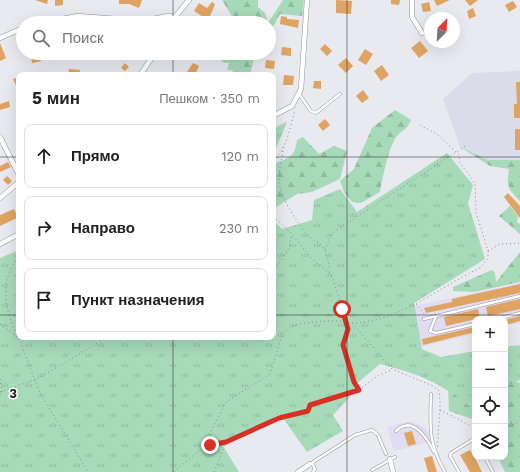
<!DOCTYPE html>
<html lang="ru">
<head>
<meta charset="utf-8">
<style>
  body { margin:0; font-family:"Work Sans",sans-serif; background:#f6f6f6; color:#222 }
  .controls { position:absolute; right:12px; bottom:12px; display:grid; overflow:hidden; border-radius:8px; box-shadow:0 4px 16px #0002 }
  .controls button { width:36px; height:36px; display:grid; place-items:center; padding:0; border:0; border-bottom:1px solid #e0e0e0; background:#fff; color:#222; font:20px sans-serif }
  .compass { position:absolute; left:424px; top:12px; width:36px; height:36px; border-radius:50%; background:#fff; box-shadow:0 4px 16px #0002; rotate:24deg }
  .stop { position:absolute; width:12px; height:12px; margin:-9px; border:3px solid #d93025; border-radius:50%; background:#fff }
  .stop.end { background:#d93025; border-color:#fff; box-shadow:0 1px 4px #0008 }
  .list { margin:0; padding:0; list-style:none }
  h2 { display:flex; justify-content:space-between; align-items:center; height:52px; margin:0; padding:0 16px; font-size:17px }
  h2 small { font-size:13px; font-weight:400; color:#767676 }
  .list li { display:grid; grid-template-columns:26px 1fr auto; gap:12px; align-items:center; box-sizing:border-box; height:64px; margin:0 8px 8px; padding:0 8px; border:1px solid #e0e0e0; border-radius:8px }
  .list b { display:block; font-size:15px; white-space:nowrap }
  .list em { font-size:13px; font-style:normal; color:#767676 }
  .icon { flex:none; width:22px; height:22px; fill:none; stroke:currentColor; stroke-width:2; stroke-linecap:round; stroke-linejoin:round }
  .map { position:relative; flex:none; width:520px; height:472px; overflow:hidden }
  .search { position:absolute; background:#fff; box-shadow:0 4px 16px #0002; left:16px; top:16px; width:260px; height:44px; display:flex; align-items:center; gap:10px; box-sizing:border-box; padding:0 14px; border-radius:22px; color:#767676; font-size:15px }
  .panel { position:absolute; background:#fff; box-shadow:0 4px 16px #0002; left:16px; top:72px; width:260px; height:268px; border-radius:8px }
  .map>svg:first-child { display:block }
</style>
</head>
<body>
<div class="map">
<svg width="520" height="472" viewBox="0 0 520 472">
  <defs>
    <pattern id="grass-tufts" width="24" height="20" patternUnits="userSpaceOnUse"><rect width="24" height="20" fill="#a7dab9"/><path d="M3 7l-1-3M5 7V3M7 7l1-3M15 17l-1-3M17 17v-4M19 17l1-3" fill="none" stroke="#90bb9f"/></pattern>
    <pattern id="forest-firs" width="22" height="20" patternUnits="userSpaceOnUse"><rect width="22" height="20" fill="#a7dab9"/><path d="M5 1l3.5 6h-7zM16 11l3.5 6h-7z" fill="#90bb9f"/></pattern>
  </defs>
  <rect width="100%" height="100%" fill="#e9e9f0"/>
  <g fill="#e2dcf2">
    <polygon points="520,283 520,323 505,326 505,319 475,319 475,334 421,347 414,306"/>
    <polygon points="410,421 427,429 431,442 394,451 387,427"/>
  </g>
  <polygon fill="#dadcea" points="520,71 520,160 488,160 460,147 443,99 472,73"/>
  <g fill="url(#grass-tufts)">
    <polygon points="287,122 274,153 273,154 273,128"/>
    <path d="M447,153L473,185L468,203L485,259L414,303L422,349L441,357L475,351V368L465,369L474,381L469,406C438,381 418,374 380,364L355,385L349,398L333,415L343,431L307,452L280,414L223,446L239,472H0V258L19,250V337H273V220L282,229L312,220L314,200L340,189L357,212Z"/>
    <polygon points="520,345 520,380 516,382 505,375 505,347"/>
  </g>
  <g fill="url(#forest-firs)">
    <polygon points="222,0 258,0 258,7 265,13 268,23 283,0 304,0 302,16 280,14 269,34 269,23 236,23"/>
    <polygon points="223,53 262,53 254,59 250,75 237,75 231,70 227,70 229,63 222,62"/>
    <path d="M395,110L411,120C406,131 403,129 397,136C389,145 382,180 380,192L361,203L352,202L344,192L340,181L354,169L372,128Z"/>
    <path d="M303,137L319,154L334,146L347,151L340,179L312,192L297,194L273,209V164C288,158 295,158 297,140Z"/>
    <path d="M460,147L488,160H520V201C508,189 506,186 509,169L490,166Z"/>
    <polygon points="510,206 518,216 517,222 520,224 520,234 499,216"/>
    <polygon points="520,252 520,282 474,292 453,291 453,287 492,270 495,273 496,282"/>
    <polygon points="475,368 475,420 449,411 448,389 469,406 474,381 465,369"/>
    <polygon points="505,375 516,382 520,383 520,472 505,472 498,457 505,457"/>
  </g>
  <g fill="#dfa462">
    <polygon points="35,0 48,0 47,4"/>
    <polygon points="55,0 63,0 63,5 55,6"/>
    <polygon points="119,0 142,0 139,8 129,4 119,4"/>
    <polygon points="336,0 352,1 351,14 336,13"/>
    <polygon points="391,0 400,0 399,5 391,4"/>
    <polygon points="434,0 450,0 437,6"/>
    <polygon points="465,0 478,0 470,6"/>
    <polygon points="513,1 517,7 509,12 505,5"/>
    <polygon points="212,2 215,4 214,7 208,20 194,11 199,3 207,8"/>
    <polygon points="429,2 431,11 423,12 421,4"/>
    <polygon points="473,8 476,16 469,19 467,11"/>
    <polygon points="281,16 287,17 287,19 299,20 298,28 280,24"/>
    <polygon points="420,41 428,51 419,58 411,48"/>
    <polygon points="0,43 6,58 0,61"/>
    <polygon points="325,44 332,51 327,56 320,49"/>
    <polygon points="282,47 291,48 291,56 281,55"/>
    <polygon points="365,49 373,54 366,65 358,60"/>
    <polygon points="75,53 76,57 62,59 61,54"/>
    <polygon points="40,54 41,61 32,63 31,56"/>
    <polygon points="346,58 353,66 346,73 338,65"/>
    <polygon points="266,60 275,61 274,69 265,68"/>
    <polygon points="125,63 129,67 125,71 121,68"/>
    <polygon points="193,63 199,66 195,75 187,72"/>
    <polygon points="382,65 389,75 381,81 374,71"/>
    <polygon points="69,69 80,70 79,75 68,75"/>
    <polygon points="284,75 294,76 293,85 283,85"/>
    <polygon points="19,77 19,92 13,79"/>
    <polygon points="314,81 321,81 321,89 313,88"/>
    <polygon points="516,82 520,82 520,118 514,118 514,104 517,104"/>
    <polygon points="363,90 369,98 362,103 356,96"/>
    <polygon points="9,101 10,107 0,110 0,104"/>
    <polygon points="325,119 330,125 323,131 318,125"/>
    <rect x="515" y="129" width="5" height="21"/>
    <polygon points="8,162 11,167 0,172 0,166"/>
    <polygon points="7,176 12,181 8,185 3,180"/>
    <polygon points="508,193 520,206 520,218 504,197"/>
    <polygon points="14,209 16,213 19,211 19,217 0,226 0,215"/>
    <polygon points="520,284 520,293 426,313 424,308 452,302 452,299"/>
    <polygon points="520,299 520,309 488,316 486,307"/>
    <polygon points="478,309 480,318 446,326 444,317"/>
    <polygon points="520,316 520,321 505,325 505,320"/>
    <polygon points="475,327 475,332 423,345 422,339"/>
    <polygon points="412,431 416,444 408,446 404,433"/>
    <polygon points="470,450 477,462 482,472 470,472 460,455"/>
    <polygon points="432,456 437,472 428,472 424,458"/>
  </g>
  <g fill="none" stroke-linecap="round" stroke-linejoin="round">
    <g stroke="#94959b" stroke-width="3.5">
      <g id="lane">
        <polyline points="299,94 311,111 316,113 340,94"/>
        <polyline points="436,316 430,331 436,333 475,324"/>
        <polyline points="424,319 520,296"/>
        <polyline points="497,319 520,313"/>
        <path d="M431,394C430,426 428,443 445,472"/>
        <path d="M396,431C413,414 428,440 434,452"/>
        <polyline points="485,457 493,472"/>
        <polyline points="312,463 315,469 313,472"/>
        <polyline points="310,464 355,435 372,430 378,435 386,454"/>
        <polyline points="372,470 395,457"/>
        <polyline points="459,472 450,456 451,453 472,440 475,441"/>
      </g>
    </g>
    <g stroke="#94959b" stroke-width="5.5">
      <g id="street">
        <polyline points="412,0 412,17 422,33"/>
        <polyline points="41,23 78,16 143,21 168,16 175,17"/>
        <polyline points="174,23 175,17 189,0"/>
        <polyline points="0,38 23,28"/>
        <polyline points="140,75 155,53"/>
        <polyline points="273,116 292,106 301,89 307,0"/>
        <polyline points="0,137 19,175"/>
        <polyline points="0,198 19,182"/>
        <polyline points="0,244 19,234"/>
        <polyline points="390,459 393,472"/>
        <polyline points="298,472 310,464"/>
      </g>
    </g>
    <g stroke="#89898e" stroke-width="1" stroke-dasharray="1 3" stroke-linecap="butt">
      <path d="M283,147C283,158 278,170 279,181C279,195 299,227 310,237C315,241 321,243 324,249C328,256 329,266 330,273"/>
      <path d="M273,160C287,151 290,126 295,110"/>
      <path d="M273,216L290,232L313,260L331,274L347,321C348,329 344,334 343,342C342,353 353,380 359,390"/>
      <polyline points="325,250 332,233 467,145"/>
      <polyline points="488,251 500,244 520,243"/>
      <path d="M19,254C15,262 9,271 7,280C3,299 9,321 19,338"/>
      <polyline points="273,273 289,248 292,234"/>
      <polyline points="416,304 425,315"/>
      <path d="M352,323C397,323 441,286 480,268L488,259V251L476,212L475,183L460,163L459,155L437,134L420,125"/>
      <polyline points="0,324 19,338 40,393 88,472"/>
      <polyline points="0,379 2,392 0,395"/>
      <polyline points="0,392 37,379 108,337"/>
      <polyline points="440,410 475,428"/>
      <polyline points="505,427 520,422"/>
      <polyline points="204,447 226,442 279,418 308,411 310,405 359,390 374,378 391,370"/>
      <path d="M174,472L203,447L226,402L270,374L283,332C287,330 290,327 294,326C305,321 342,319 352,323L392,369L433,386L439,391C442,410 437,429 438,448"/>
      <polyline points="214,472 226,443"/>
    </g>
    <use href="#lane" stroke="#fff" stroke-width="2.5"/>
    <use href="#street" stroke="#fff" stroke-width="4.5"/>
  </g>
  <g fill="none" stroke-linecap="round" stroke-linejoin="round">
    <polyline stroke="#d93025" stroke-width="5" points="210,445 226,442 279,418 308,411 310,405 359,390 354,382 343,345 348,329 342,309"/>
  </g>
  <path fill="none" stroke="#2b2b2e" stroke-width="1" stroke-opacity="0.55" d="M173,0V23M347,0V472M173,53V75M0,157H19M273,157H520M0,315H19M273,315H520M173,337V472"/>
  <g font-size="13" text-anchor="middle" font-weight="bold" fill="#2b2b2e" stroke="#fff" stroke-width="3" stroke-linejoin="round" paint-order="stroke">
    <text x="13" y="398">3</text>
  </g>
</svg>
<div class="controls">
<button>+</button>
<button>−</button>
<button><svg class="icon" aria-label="locate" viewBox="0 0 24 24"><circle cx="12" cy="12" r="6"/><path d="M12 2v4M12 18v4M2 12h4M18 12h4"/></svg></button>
<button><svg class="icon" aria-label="layers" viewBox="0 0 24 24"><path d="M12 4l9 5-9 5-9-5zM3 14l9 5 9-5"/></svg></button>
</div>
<svg class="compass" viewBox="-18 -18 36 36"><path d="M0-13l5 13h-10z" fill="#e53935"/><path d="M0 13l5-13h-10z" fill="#767676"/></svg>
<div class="stop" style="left:342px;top:309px"></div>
<div class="stop end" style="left:210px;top:445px"></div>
<div class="search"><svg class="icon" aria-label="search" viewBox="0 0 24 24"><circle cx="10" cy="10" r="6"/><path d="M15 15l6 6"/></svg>Поиск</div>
<section class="panel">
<h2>5 мин<small>Пешком · 350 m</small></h2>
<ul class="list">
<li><svg class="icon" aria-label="ahead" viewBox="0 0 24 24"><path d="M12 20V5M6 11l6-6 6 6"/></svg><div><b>Прямо</b></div><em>120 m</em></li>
<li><svg class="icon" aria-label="right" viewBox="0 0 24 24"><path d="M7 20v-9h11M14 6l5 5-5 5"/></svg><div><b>Направо</b></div><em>230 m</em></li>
<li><svg class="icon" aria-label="arrive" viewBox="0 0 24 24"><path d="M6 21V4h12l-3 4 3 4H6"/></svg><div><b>Пункт назначения</b></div></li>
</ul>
</section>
</div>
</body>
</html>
